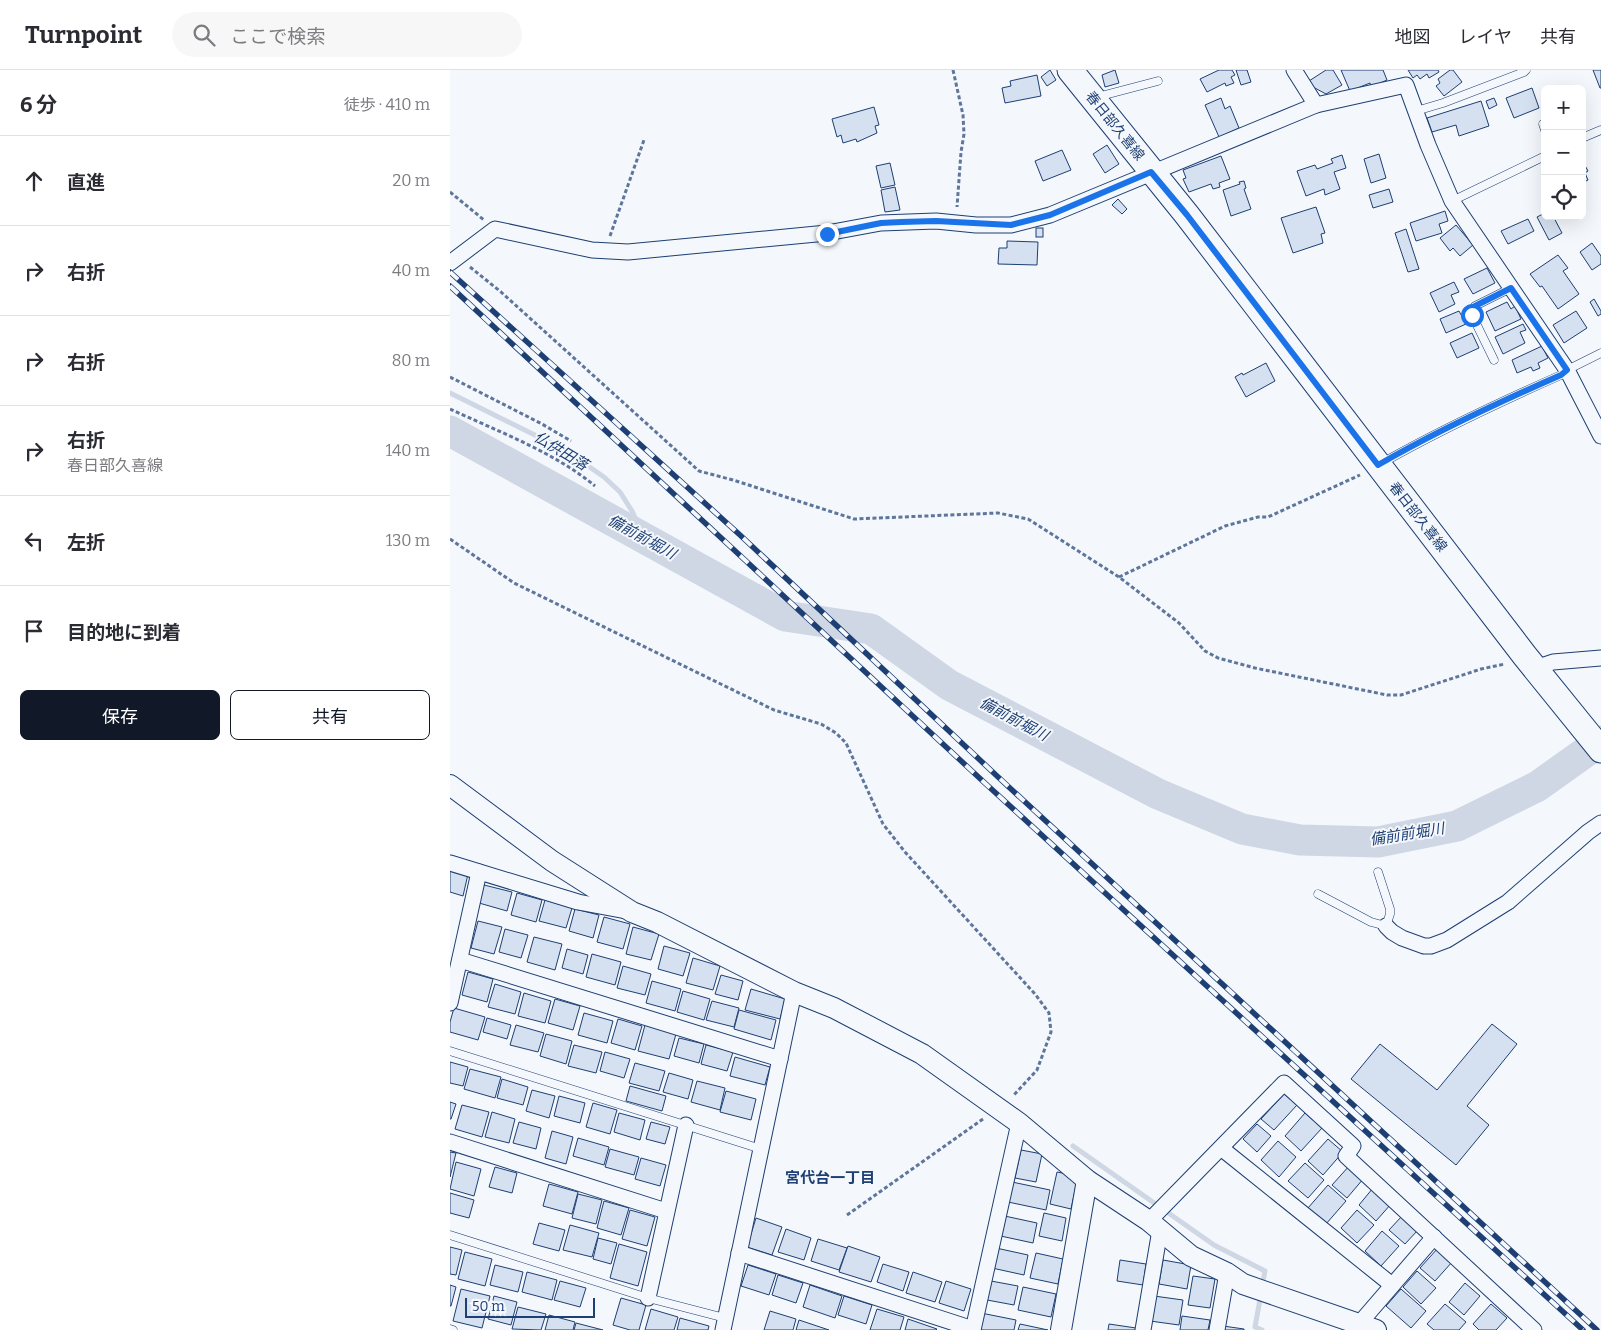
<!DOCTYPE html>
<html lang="ja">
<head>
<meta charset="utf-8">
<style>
  body { margin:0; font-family:Bitter,"Noto Sans JP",serif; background:#f7f7f7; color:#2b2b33 }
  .controls { position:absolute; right:15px; top:15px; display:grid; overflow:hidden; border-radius:8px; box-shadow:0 5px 20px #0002 }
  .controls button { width:45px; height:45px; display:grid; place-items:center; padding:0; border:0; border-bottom:1px solid #e1e1e2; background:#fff; color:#2b2b33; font:25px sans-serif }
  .scale { position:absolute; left:15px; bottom:12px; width:130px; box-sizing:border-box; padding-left:5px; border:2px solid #1d3f73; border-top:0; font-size:14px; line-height:18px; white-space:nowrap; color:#1d3f73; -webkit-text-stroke:4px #f4f7fb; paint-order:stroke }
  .stop { position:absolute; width:15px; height:15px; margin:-11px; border:4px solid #1a73e8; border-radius:50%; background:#fff }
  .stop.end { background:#1a73e8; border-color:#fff; box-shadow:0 1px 5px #0008 }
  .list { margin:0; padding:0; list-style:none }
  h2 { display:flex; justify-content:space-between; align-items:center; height:65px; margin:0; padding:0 20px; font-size:21px }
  h2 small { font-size:16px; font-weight:400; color:#7c7c81 }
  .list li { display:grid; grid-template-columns:32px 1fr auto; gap:15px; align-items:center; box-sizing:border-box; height:90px; padding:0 20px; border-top:1px solid #e1e1e2 }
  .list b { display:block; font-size:19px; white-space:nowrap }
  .list p { margin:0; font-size:16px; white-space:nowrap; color:#7c7c81 }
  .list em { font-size:16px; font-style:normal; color:#7c7c81 }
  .actions { display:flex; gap:10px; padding:15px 20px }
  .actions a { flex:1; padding:11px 0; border:1px solid #111827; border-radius:8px; text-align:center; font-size:18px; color:#111827 }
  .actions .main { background:#111827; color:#fff }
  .icon { flex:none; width:28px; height:28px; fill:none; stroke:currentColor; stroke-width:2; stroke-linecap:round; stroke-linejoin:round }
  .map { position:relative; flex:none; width:1151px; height:1260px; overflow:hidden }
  header { display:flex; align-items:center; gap:30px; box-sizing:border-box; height:70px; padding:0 25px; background:#fff; border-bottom:1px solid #e1e1e2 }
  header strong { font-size:24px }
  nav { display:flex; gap:28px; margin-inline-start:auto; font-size:18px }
  .search { width:350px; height:45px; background:#f7f7f7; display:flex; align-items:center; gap:12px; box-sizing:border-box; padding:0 18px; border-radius:28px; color:#7c7c81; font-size:19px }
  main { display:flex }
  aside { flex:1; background:#fff }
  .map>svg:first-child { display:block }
</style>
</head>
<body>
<header>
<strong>Turnpoint</strong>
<div class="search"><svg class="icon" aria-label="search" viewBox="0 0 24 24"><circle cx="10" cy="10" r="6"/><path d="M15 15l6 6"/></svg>ここで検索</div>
<nav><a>地図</a><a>レイヤ</a><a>共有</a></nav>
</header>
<main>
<aside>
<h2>6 分<small>徒歩 · 410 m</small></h2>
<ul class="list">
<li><svg class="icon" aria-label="ahead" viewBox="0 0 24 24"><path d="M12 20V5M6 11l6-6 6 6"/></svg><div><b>直進</b></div><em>20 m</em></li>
<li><svg class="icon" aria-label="right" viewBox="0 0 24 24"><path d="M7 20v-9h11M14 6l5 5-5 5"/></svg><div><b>右折</b></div><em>40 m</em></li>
<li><svg class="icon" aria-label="right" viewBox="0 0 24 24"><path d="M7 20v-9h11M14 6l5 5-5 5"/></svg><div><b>右折</b></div><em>80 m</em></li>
<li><svg class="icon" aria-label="right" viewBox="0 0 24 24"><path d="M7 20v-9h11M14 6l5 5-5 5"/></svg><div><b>右折</b><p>春日部久喜線</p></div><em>140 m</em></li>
<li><svg class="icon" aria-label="left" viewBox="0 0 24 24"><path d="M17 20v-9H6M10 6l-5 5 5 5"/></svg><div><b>左折</b></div><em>130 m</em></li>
<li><svg class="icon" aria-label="arrive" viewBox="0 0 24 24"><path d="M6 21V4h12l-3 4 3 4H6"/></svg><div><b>目的地に到着</b></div></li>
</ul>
<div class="actions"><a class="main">保存</a><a>共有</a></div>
</aside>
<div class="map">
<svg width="1151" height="1260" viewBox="0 0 1151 1260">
  <rect width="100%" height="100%" fill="#f4f7fb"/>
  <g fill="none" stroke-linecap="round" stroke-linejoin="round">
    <g stroke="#cfd7e4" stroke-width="5">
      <polyline points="0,323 115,380 154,407 170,422 182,441 195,470"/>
      <polyline points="623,1076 764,1175 815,1201 812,1216"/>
      <polyline points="811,1224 805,1257 812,1260"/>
    </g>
    <polyline stroke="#cfd7e4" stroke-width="31" points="0,361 335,546 421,559 499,615 708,724 792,759 850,770 928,772 1007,756 1088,716 1151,671"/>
  </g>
  <g fill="#d5e0f0" stroke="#1d3f73">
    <polygon points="600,0 606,10 597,16 591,7"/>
    <polygon points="665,0 669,13 655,17 652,5"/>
    <polygon points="769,0 782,0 785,5 781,7 784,13 776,16 775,13 757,22 750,9"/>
    <polygon points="786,0 797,0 801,12 791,15"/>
    <polygon points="876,0 883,0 892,15 876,24 863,17 859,11"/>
    <polygon points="891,0 933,0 937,10 921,17 920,13 900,21"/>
    <polygon points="958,0 988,0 989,2 979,8 977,4 970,9 967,5 963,8"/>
    <polygon points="1000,0 1003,0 1012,12 994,26 986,16 990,13 988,9"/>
    <polygon points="1143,0 1151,0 1151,18 1150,18"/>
    <polygon points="587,5 591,26 555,33 552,18 561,16 560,11"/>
    <polygon points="1082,18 1089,38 1064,48 1056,28"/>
    <polygon points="771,28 775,39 780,36 789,58 769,67 755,35"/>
    <polygon points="1044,28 1047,35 1039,39 1036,31"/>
    <polygon points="1031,31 1039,56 1009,66 1006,55 982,62 977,48"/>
    <polygon points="424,37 429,55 425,56 427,63 407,72 406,69 393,73 391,65 387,67 382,49"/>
    <polygon points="657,75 669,94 655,103 643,84"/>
    <polygon points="612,80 621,100 593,111 585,91"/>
    <polygon points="929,84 936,108 921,113 914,89"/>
    <polygon points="892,85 896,98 884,102 890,119 875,125 874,119 856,126 847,101 865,95 867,99 883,93 881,89"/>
    <polygon points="771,86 780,109 769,113 770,117 763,119 761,114 739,122 733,109 736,108 733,100"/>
    <polygon points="1132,90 1138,101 1135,103 1138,110 1132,113"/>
    <polygon points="440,93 445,115 431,118 426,96"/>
    <polygon points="794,111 796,118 794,119 801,139 781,146 773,120 790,114 789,112"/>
    <polygon points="445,117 450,140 435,142 431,120"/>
    <polygon points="939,119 943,132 923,138 919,125"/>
    <polygon points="668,129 677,139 672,144 662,135"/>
    <polygon points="866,137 875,163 871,164 873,173 843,183 831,148"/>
    <polygon points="995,141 998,151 989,154 992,163 966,171 960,153"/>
    <polygon points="1095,143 1095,146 1103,146 1112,163 1099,170 1087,147"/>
    <polygon points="1078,149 1084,161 1058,174 1051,161"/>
    <polygon points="1006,155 1023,175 1010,186 1003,178 1000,181 990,168"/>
    <rect x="586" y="158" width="7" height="9"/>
    <polygon points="956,159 969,199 958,202 945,163"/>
    <polygon points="557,171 588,172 587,195 548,194 549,178 557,178"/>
    <polygon points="1142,173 1151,186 1151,194 1142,200 1130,182"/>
    <polygon points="1108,185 1118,198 1113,201 1129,224 1108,239 1092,216 1090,217 1080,204"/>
    <polygon points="1037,198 1045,213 1023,224 1014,209"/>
    <polygon points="1004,212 1009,222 1001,225 1005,234 989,242 980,223"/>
    <polygon points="1144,229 1151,241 1151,244 1148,246 1140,232"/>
    <polygon points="1057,232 1061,239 1065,236 1071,249 1045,261 1036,242"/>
    <polygon points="1009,241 1016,254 996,263 990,249"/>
    <polygon points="1126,241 1137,258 1114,273 1103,255"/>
    <polygon points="1073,254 1076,260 1070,262 1075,273 1053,284 1045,267"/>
    <polygon points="1022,263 1029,278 1007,288 1000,273"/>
    <polygon points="1092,276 1098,288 1088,293 1090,298 1083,301 1081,297 1067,303 1062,290"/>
    <polygon points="816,293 825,311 796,327 785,307 792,303 793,305"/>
    <polygon points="0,800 18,804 13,826 0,822"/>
    <polygon points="34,815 62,822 57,841 29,833"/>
    <polygon points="67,823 92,830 86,852 61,845"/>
    <polygon points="95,830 122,838 116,858 89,851"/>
    <polygon points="125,839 149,845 143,868 119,861"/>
    <polygon points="154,847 180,854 173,879 147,872"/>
    <polygon points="28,851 52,857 44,884 21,878"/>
    <polygon points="183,857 209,864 201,890 176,884"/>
    <polygon points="55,859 78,865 71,888 49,882"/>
    <polygon points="84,867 112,874 105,900 77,892"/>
    <polygon points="214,876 240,883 233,906 208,899"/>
    <polygon points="117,879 138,885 133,904 112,898"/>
    <polygon points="142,884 171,892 165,915 136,907"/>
    <polygon points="243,888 270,896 263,920 236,913"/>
    <polygon points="173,896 201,904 195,925 167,918"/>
    <polygon points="18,902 43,909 37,932 12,925"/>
    <polygon points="271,905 293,911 288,930 265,924"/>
    <polygon points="202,911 231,919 225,941 196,933"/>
    <polygon points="45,914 71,922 65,944 38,937"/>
    <polygon points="301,919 335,929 330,949 295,940"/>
    <polygon points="233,921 260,929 254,950 227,942"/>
    <polygon points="74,923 101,931 95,953 68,946"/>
    <polygon points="105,929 130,936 123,960 98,953"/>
    <polygon points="262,931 289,938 284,957 256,950"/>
    <polygon points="4,938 35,947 28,970 0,962 0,952"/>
    <polygon points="289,940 326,950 321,970 284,959"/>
    <polygon points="134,943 163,951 157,973 128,965"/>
    <polygon points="37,948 61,955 57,969 33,962"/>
    <polygon points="168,949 192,956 185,980 161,973"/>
    <polygon points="1042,954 1067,974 1017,1036 1039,1055 1006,1095 901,1009 930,974 987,1020"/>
    <polygon points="66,955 94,963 88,982 60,975"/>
    <polygon points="195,955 226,964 219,989 188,981"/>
    <polygon points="96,964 122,971 116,994 90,986"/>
    <polygon points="229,968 254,974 249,993 224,986"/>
    <polygon points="124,975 152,982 146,1003 118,996"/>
    <polygon points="256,975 283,982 277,1001 251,994"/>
    <polygon points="155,982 180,989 174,1008 150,1001"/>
    <polygon points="285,987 320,997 315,1015 280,1006"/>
    <polygon points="0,992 18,997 13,1016 0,1013"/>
    <polygon points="185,993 215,1001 209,1021 179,1013"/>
    <polygon points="20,999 51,1007 45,1028 14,1019"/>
    <polygon points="219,1003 243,1010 238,1029 213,1022"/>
    <polygon points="52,1009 78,1017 73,1035 47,1028"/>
    <polygon points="247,1011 275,1018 270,1040 241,1032"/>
    <polygon points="180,1016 216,1026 212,1041 176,1031"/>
    <polygon points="82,1020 105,1026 99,1048 76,1041"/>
    <polygon points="276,1021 306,1029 301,1050 270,1042"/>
    <polygon points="834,1024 847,1035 824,1060 811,1049"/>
    <polygon points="109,1026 135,1033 130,1053 104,1046"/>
    <polygon points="0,1032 6,1034 1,1049 0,1049"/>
    <polygon points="143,1033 167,1040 160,1064 136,1057"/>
    <polygon points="12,1035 39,1042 32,1067 5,1059"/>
    <polygon points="42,1042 65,1049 59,1073 35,1067"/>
    <polygon points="169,1043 195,1050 190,1070 164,1062"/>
    <polygon points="855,1043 872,1058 851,1081 835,1066"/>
    <polygon points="69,1052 91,1058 86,1079 63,1073"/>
    <polygon points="201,1052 220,1057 215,1074 196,1069"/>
    <polygon points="807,1054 821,1066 807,1082 793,1069"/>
    <polygon points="102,1061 123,1067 116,1094 95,1088"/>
    <polygon points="128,1068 159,1077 154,1095 123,1086"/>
    <polygon points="878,1069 893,1082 873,1105 858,1091"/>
    <polygon points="828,1071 846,1087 829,1107 811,1090"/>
    <polygon points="160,1079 189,1087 184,1105 155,1097"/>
    <polygon points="571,1080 592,1084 586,1112 565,1108"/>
    <polygon points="0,1082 6,1083 0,1107"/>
    <polygon points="191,1088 216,1095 210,1116 185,1109"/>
    <polygon points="6,1092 31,1099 24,1126 0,1119"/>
    <polygon points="855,1093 874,1110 858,1128 838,1111"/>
    <polygon points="900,1095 914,1108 897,1128 882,1115"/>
    <polygon points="45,1097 67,1103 62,1123 39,1117"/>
    <polygon points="607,1102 628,1106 621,1139 600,1134"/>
    <polygon points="562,1112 600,1120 596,1140 558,1132"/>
    <polygon points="99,1114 128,1122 122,1144 93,1136"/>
    <polygon points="878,1115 896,1131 876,1154 858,1138"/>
    <polygon points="923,1118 941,1134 926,1151 909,1135"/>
    <polygon points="0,1123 24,1130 19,1148 0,1143"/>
    <polygon points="128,1124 152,1130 146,1154 122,1148"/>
    <polygon points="154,1131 179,1138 171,1165 147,1158"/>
    <polygon points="180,1140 205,1147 197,1176 172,1169"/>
    <polygon points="907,1140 924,1155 907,1173 891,1158"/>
    <polygon points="594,1143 616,1148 612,1171 589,1166"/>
    <polygon points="550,1145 587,1153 583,1173 546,1165"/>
    <polygon points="952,1146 968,1160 955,1174 939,1160"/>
    <polygon points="306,1148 332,1157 322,1185 297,1177"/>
    <polygon points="89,1153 115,1160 109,1181 83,1174"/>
    <polygon points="120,1155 149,1163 142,1187 113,1180"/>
    <polygon points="336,1159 361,1168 354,1190 328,1182"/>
    <polygon points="932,1161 949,1176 931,1196 915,1181"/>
    <polygon points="148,1168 167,1173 161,1194 143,1189"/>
    <polygon points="368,1169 397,1178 389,1200 361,1191"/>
    <polygon points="169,1174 197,1182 188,1216 160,1208"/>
    <polygon points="398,1176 430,1187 421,1212 389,1202"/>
    <polygon points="0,1177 12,1180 6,1205 0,1204"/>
    <polygon points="546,1178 578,1185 574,1205 542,1198"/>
    <polygon points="988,1178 1003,1191 985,1211 970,1198"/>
    <polygon points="15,1182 42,1189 35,1216 8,1209"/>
    <polygon points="586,1183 613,1189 608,1214 580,1208"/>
    <polygon points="670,1190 696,1194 693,1215 667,1211"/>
    <polygon points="713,1190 741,1195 737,1219 709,1214"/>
    <polygon points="433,1194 459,1202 453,1221 427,1212"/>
    <polygon points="45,1195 73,1202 68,1222 40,1215"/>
    <polygon points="298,1195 326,1204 319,1225 291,1216"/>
    <polygon points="967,1201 986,1218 971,1234 953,1217"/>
    <polygon points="77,1202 107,1210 102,1230 72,1222"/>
    <polygon points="463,1202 492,1212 485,1232 456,1223"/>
    <polygon points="328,1205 353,1213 346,1233 322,1225"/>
    <polygon points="743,1206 765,1209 760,1238 738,1235"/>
    <polygon points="110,1211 136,1218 130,1237 104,1230"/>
    <polygon points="496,1211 521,1219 514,1241 489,1233"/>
    <polygon points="541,1211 568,1216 564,1235 537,1230"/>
    <polygon points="1015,1213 1030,1226 1014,1245 999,1232"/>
    <polygon points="0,1215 6,1217 1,1236 0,1236"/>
    <polygon points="360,1215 392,1226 385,1248 353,1237"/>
    <polygon points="573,1217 606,1224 601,1247 568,1240"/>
    <polygon points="11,1219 40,1226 32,1258 3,1251"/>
    <polygon points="951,1219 976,1241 961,1258 936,1236"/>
    <polygon points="44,1226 67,1232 61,1255 38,1249"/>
    <polygon points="394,1226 422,1235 416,1254 388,1245"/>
    <polygon points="704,1226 733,1230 729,1255 700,1251"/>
    <polygon points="171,1228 196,1235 189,1260 180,1260 163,1255"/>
    <polygon points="995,1234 1016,1252 1009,1260 984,1260 977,1254"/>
    <polygon points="1041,1234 1057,1248 1046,1260 1029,1260 1023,1254"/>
    <polygon points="68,1237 96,1244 91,1260 62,1259"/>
    <polygon points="201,1239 228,1247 224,1260 195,1260"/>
    <polygon points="427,1239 454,1247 450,1260 420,1260"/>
    <polygon points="320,1241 346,1249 343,1260 314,1260"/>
    <polygon points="531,1243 566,1250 564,1260 528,1260"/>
    <polygon points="99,1245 125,1252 123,1260 95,1260"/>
    <polygon points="732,1246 760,1250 758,1260 730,1260"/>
    <polygon points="230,1248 259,1256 258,1260 227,1260"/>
    <polygon points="458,1249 487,1259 486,1260 455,1260"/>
    <polygon points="349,1250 379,1260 346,1260"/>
    <polygon points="126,1253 153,1260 124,1260"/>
    <polygon points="570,1254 598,1260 568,1260"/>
    <polygon points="659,1254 686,1258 685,1260 658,1260"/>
    <polygon points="773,1256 794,1259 794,1260 772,1260"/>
  </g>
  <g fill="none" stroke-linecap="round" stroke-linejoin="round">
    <g stroke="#1d3f73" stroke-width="9">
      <g id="service">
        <polyline points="647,27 708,11"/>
        <polyline points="966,41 993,33 1074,2 1076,0"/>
        <polyline points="1093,54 1095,60"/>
        <polyline points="1132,68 1151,60"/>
        <polyline points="1002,131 1095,86"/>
        <polyline points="1044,290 1022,245 1025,236 1061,218"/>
        <path d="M932,393C990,360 1050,332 1111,305L1117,300L1151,283"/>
        <polyline points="868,824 921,852 936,856 940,844 940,839 928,802"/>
        <polyline points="0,981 311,1079"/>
        <polyline points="0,1165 198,1228 275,1248"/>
        <polyline points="0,1259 3,1260"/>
      </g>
    </g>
    <g stroke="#1d3f73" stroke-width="17">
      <g id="minor">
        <polyline points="844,0 866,35"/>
        <polyline points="0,193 45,159 142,180 178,182 377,163 431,153 486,151 526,155 561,155 600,145 866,35 956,15 978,75 1002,131 1117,300 1151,366"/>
        <polyline points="1085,598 1103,592 1151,588"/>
        <polyline points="0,793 128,832 176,841"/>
        <polyline points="936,856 942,862 952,868 974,876 981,876 997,870 1058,832 1138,762 1151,753"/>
        <polyline points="10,890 330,989"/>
        <polyline points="0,933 29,802"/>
        <polyline points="0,1072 216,1141"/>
        <polyline points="771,1078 942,1215"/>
        <polyline points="699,1151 834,1013 903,1076 896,1086 1084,1260"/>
        <polyline points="289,1183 523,1259"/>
        <polyline points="198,1228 236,1055"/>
        <polyline points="273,1260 344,922"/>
        <polyline points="523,1260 569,1053"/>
        <polyline points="693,1260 710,1160"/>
        <polyline points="767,1260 777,1203"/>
        <polyline points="907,1260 909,1254 984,1167"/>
      </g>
    </g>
    <g stroke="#1d3f73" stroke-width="22">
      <g id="tertiary">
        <polyline points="0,715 102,791 182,842 207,852 344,922 384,938 472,984 569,1053 637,1110 699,1151 741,1186 777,1203 793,1214 926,1260"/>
        <polyline points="611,1260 637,1110"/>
      </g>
    </g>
    <g stroke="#1d3f73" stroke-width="27">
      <polyline id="primary" points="620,0 737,145 1075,586 1151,680"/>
    </g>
    <g stroke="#5e769c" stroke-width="3" stroke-dasharray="4 2.5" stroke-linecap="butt">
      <polyline points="503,0 513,45 514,64 511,82 507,137"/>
      <polyline points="0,122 34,150"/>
      <polyline points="160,166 194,70"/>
      <polyline points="20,197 51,222 249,401 283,410 404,449 548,443 578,449 669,507 729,553 755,581 768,588 805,598 937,625 951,625 1031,599 1055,594"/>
      <polyline points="0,307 92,354 121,371"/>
      <path d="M0,339C47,361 106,383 145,416"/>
      <polyline points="0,469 64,513 324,640 371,654 386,663 396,673 433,754 455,782 585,924 599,943 601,962 587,1000 563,1026"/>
      <polyline points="669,507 775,456 808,447 818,447 910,405"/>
      <polyline points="397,1145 533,1049"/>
    </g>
    <use href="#service" stroke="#f4f7fb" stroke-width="8"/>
    <use href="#minor" stroke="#f4f7fb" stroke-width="15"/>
    <use href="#tertiary" stroke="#f4f7fb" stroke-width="20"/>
    <use href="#primary" stroke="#f4f7fb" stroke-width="25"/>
    <g stroke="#1d3f73" stroke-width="5.5">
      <g id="rail">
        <polyline points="0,202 290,465 547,706 1147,1260"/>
        <polyline points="0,216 537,715 1133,1260"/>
      </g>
    </g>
    <use href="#rail" stroke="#f4f7fb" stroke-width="4" stroke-dasharray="11" stroke-linecap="butt"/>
  </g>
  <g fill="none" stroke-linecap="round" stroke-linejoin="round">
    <path stroke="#1a73e8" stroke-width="6" d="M377,164L431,153L451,152L486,151L561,155L600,145L701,102L737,145L928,395C987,361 1049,332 1111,305L1117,300L1061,218L1025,236L1022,245"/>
  </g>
  <g text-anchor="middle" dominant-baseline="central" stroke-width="4" stroke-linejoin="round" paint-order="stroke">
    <g font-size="14" fill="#1d3f73" stroke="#f4f7fb">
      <text transform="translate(665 56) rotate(51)">春日部久喜線</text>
      <text transform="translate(968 447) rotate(52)">春日部久喜線</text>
    </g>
    <g font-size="15" font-style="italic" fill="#1d3f73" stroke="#f4f7fb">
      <text transform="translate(111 381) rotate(31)">仏供田落</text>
      <text transform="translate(192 467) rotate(29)">備前前堀川</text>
      <text transform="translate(564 649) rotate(28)">備前前堀川</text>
      <text transform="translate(957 764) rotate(-9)">備前前堀川</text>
    </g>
    <g font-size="15" font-weight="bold" fill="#1d3f73" stroke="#f4f7fb">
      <text x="380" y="1108">宮代台一丁目</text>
    </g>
  </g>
</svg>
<div class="controls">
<button>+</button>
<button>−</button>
<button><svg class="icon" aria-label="locate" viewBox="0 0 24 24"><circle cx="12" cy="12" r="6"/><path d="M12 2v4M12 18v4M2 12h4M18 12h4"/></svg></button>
</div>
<div class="scale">50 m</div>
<div class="stop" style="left:1022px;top:245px"></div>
<div class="stop end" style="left:377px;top:164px"></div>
</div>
</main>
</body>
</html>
